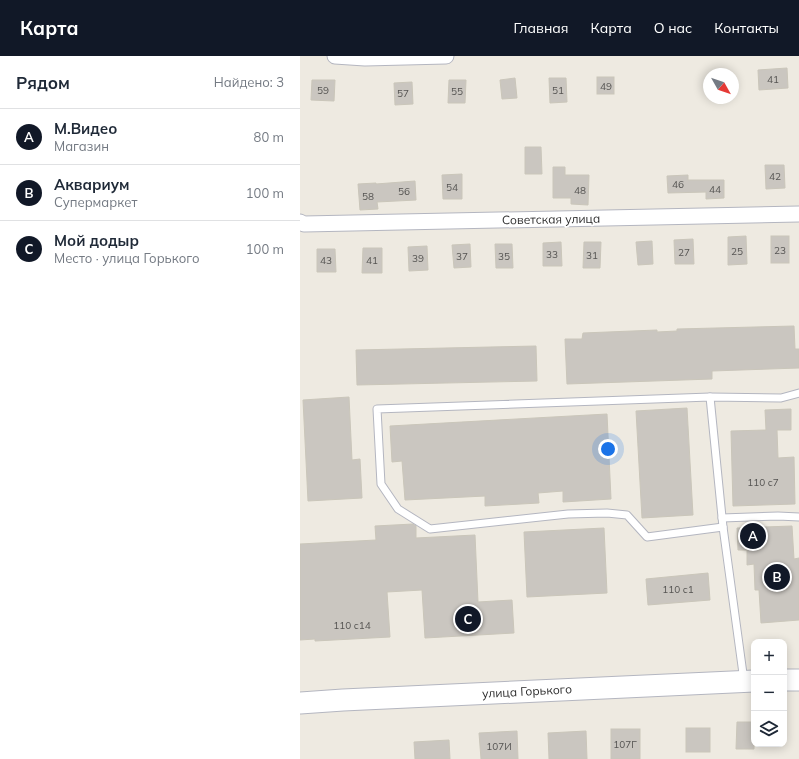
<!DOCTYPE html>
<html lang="ru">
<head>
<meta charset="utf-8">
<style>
  body { margin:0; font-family:Mulish,sans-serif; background:#f6f6f7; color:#1f2937 }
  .controls { position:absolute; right:12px; bottom:12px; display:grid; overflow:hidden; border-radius:8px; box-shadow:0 2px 10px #0003 }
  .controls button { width:36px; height:36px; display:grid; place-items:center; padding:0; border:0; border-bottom:1px solid #e0e1e3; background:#fff; color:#1f2937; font:20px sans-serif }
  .compass { position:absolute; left:403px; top:12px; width:36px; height:36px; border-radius:50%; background:#fff; box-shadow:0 2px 10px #0003; rotate:130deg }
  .you { position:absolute; left:308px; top:393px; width:14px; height:14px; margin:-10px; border:3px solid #fff; border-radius:50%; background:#1a73e8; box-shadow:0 0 0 6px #1a73e833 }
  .badge { display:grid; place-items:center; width:26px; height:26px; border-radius:50%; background:#111827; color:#fff; font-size:13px; font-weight:700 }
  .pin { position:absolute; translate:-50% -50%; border:2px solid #fff; box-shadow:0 1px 4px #0006 }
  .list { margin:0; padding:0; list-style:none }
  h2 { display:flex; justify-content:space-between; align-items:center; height:52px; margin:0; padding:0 16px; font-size:17px }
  h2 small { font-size:13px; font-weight:400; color:#747a83 }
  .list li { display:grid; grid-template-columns:26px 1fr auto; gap:12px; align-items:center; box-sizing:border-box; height:56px; padding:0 16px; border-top:1px solid #e0e1e3 }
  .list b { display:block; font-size:15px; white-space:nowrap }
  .list p { margin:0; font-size:13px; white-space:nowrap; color:#747a83 }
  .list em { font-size:13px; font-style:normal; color:#747a83 }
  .icon { flex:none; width:22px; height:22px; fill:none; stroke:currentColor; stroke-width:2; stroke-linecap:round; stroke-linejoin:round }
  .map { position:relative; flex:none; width:499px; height:703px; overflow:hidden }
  header { display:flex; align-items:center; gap:24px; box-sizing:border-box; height:56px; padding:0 20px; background:#111827; color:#fff }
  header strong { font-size:19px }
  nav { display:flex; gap:22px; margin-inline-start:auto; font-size:14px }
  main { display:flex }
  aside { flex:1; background:#fff }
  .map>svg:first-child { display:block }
</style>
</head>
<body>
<header>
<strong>Карта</strong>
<nav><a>Главная</a><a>Карта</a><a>О нас</a><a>Контакты</a></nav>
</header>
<main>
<aside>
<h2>Рядом<small>Найдено: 3</small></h2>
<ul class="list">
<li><span class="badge">A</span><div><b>М.Видео</b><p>Магазин</p></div><em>80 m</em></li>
<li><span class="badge">B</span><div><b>Аквариум</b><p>Супермаркет</p></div><em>100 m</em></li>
<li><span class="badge">C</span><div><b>Мой додыр</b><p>Место · улица Горького</p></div><em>100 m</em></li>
</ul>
</aside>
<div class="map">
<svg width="499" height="703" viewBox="0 0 499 703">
  <rect width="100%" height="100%" fill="#eeeae1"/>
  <g fill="#cac6c0" stroke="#cac6ba">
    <polygon points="487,12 488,32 459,34 458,14"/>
    <rect x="297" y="21" width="17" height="17"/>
    <polygon points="215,22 217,42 202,43 200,24"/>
    <polygon points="249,22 266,22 267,46 250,47"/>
    <polygon points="12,24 35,24 34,45 11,44"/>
    <polygon points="149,24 166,24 165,47 148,47"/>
    <polygon points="112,26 113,48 95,49 94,27"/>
    <polygon points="225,91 241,91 242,118 225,118"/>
    <polygon points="465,109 484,109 485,132 466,133"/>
    <polygon points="253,111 265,111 265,119 289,119 288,149 271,148 271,142 253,142"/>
    <polygon points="162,118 162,143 143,143 142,119"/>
    <polygon points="388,119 388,124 424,124 424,142 406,143 406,136 368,137 367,120"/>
    <polygon points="115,125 116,144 77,146 78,153 60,154 58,128 76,127 76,128"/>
    <polygon points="446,180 447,208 428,209 428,181"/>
    <rect x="471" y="180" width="18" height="27"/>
    <polygon points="393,183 394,208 375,208 374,184"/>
    <polygon points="352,185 353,208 338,209 336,186"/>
    <polygon points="261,186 262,210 243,210 243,187"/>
    <polygon points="284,186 301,186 300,212 283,212"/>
    <polygon points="170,188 171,211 154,212 152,189"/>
    <polygon points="195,188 212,188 213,212 196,212"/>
    <polygon points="127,190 128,214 109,215 108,191"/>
    <polygon points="63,192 82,192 82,217 62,217"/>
    <polygon points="17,193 35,193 36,216 17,216"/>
    <polygon points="494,270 495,293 499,293 499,312 412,315 412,323 267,328 265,283 282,283 283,277 357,274 357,276 377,275 377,273"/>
    <polygon points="236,290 237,325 57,329 56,294"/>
    <polygon points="49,341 52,404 60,403 62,442 8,445 3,344"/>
    <polygon points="387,352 393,459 342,462 336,355"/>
    <polygon points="491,353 491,374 477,374 478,402 494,401 495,448 433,450 431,375 466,374 465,354"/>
    <polygon points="307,358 311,443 263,446 263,435 238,437 239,447 185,450 185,440 105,444 102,405 92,406 90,370"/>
    <polygon points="113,468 116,470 116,482 175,479 178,546 212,544 214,577 125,582 122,534 87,536 90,581 15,585 15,583 0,584 0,488 76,484 75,470"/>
    <polygon points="492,470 494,503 499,502 499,564 461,567 459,534 455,534 454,508 447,509 447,494 438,494 437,472"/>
    <polygon points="304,472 307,537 227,541 224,476"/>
    <polygon points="408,517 410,544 348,549 346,523"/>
    <polygon points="437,666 454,666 454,693 436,693"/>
    <rect x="386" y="672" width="24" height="24"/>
    <rect x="311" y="673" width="29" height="30"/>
    <polygon points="217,675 218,703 181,703 179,677"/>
    <polygon points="286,675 287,703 249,703 248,677"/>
    <polygon points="149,684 150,703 115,703 114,686"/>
  </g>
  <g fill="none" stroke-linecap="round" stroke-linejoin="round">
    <g stroke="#b4b6c0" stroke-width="9">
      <g id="lane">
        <polyline points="410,341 423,471 444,625"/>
        <polyline points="422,462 478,460 499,461"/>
        <polyline points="423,471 347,481 327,459 307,457 268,458 130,473 98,453 81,428 77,353 410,341 481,342 499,337"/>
      </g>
    </g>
    <g stroke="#b4b6c0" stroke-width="17">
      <g id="street">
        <polyline points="35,0 65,2 146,0"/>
        <polyline points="0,166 4,168 499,158"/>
      </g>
    </g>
    <g stroke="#b4b6c0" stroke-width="23">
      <g id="secondary">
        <polyline points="484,624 499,624"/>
        <polyline points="0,647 43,644 454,625"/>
      </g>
    </g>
    <use href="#lane" stroke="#fff" stroke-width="7"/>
    <use href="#street" stroke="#fff" stroke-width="15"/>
    <use href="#secondary" stroke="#fff" stroke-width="21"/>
  </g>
  <g text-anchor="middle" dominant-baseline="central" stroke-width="3.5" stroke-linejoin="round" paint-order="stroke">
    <g font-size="10" fill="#555452">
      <text x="473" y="23">41</text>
      <text x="306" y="30">49</text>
      <text x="23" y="34">59</text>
      <text x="258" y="34">51</text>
      <text x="157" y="35">55</text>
      <text x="103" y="37">57</text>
      <text x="475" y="120">42</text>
      <text x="378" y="128">46</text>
      <text x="152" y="131">54</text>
      <text x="415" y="133">44</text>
      <text x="280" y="134">48</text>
      <text x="104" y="135">56</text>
      <text x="68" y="140">58</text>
      <text x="480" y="194">23</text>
      <text x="437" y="195">25</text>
      <text x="384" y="196">27</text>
      <text x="252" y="198">33</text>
      <text x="292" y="199">31</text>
      <text x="162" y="200">37</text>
      <text x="204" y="200">35</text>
      <text x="118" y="202">39</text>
      <text x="26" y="204">43</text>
      <text x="72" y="204">41</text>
      <text x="463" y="426">110 с7</text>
      <text x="378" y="533">110 с1</text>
      <text x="52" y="569">110 с14</text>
      <text x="325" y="688">107Г</text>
      <text x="199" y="690">107И</text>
    </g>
    <g font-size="12" fill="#2e2e2e" stroke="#fff">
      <text transform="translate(251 163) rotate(-1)">Советская улица</text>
      <text transform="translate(227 635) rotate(-3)">улица Горького</text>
    </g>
  </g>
</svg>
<div class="controls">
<button>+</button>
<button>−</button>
<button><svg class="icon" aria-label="layers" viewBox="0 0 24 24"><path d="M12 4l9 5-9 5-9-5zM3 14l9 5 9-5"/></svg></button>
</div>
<svg class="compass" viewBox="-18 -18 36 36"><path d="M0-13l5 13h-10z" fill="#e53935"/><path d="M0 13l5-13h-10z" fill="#747a83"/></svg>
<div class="you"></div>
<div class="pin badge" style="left:453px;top:480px">A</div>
<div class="pin badge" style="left:477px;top:521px">B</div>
<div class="pin badge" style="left:168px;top:563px">C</div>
</div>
</main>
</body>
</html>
